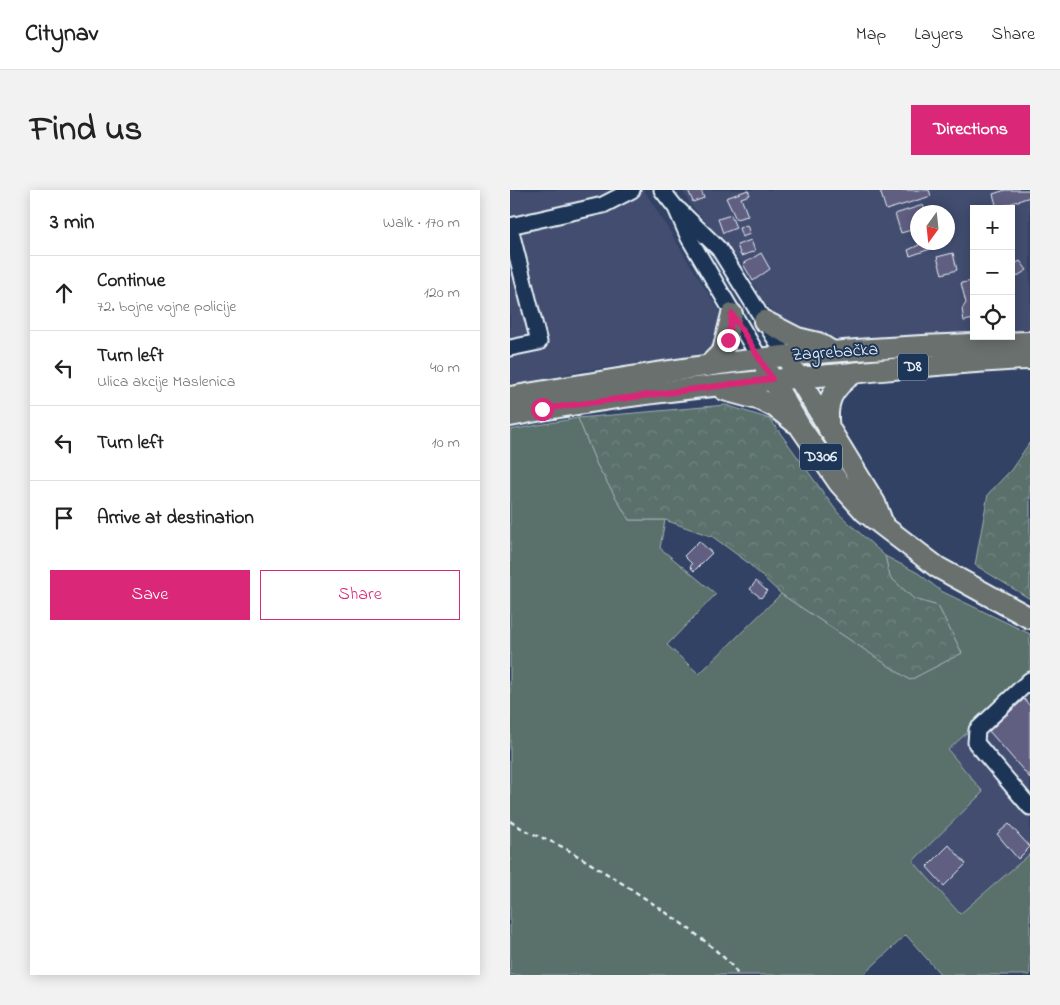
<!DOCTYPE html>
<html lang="en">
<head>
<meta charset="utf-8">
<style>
  body { margin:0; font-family:"Indie Flower",sans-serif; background:#f2f2f2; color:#222 }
  .controls { position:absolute; right:15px; top:15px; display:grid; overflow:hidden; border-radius:0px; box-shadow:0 2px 12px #0003 }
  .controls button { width:45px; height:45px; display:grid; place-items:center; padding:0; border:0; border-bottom:1px solid #e0e0e0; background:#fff; color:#222; font:25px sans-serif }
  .compass { position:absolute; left:400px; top:15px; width:45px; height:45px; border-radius:50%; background:#fff; box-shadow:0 2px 12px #0003; rotate:195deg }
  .stop { position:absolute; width:15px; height:15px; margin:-11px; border:4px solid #db2777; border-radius:50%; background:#fff }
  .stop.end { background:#db2777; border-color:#fff; box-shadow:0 1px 5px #0008 }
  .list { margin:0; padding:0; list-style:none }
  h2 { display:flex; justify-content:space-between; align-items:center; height:65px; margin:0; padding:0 20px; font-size:21px }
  h2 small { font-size:16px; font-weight:400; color:#767676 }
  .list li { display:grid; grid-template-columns:32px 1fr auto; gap:15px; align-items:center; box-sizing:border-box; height:75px; padding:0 20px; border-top:1px solid #e0e0e0 }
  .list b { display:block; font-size:19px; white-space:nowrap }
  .list p { margin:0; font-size:16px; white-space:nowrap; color:#767676 }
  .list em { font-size:16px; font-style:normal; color:#767676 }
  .actions { display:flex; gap:10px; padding:15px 20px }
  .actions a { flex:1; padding:11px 0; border:1px solid #db2777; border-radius:0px; text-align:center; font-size:18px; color:#db2777 }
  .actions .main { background:#db2777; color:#fff }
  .icon { flex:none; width:28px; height:28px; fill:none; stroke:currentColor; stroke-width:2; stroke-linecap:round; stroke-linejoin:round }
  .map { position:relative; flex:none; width:520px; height:785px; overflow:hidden; border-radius:0px }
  header { display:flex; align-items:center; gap:30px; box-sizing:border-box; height:70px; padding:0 25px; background:#fff; border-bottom:1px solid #e0e0e0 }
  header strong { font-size:24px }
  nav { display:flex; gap:28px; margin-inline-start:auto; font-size:18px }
  .intro { display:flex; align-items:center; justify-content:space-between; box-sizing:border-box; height:120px; padding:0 30px }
  h1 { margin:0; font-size:35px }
  .button { padding:12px 22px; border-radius:0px; background:#db2777; color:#fff; font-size:18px; font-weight:700 }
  main { display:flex; gap:30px; padding:0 30px }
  aside { flex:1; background:#fff; border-radius:0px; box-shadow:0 2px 12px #0003 }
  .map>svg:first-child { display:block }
</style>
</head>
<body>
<header>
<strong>Citynav</strong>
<nav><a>Map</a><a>Layers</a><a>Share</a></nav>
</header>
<div class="intro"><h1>Find us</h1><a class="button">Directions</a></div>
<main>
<aside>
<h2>3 min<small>Walk · 170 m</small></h2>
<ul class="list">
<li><svg class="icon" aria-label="ahead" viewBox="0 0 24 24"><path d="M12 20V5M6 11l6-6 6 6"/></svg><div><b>Continue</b><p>72. bojne vojne policije</p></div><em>120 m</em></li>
<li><svg class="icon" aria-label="left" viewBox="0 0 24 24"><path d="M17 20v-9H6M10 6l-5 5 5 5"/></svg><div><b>Turn left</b><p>Ulica akcije Maslenica</p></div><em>40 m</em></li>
<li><svg class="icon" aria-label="left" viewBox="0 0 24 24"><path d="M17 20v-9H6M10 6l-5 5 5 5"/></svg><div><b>Turn left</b></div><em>10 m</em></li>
<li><svg class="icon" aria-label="arrive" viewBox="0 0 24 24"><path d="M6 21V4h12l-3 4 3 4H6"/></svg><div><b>Arrive at destination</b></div></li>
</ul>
<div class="actions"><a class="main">Save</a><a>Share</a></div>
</aside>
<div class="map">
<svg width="520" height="785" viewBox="0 0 520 785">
  <defs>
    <pattern id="forest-crowns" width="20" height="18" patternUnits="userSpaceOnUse" patternTransform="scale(1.25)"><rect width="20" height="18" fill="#5a6f6b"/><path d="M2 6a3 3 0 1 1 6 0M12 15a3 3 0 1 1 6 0" fill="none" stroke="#728481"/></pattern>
  </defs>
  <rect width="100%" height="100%" fill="#314264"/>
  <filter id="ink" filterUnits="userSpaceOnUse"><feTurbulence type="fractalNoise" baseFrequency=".02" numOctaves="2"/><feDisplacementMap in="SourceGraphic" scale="10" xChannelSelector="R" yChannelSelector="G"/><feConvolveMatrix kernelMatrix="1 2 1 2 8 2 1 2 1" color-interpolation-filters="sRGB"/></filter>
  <g filter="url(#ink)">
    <g fill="#424e70" fill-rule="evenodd">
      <polygon points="0,0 134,0 213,127 205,156 191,165 71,181 0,196"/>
      <path d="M172,0H520V147L330,149L276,135L254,113L233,74L180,14ZM464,19H501V146H464ZM408,22H438V52H408Z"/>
      <polygon points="520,485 520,664 450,724 403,671 472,602 438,560"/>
    </g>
    <polygon fill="#5a6f6b" stroke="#a1b0b2" points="68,228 87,275 119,330 155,330 150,358 206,404 157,455 189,484 271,404 400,490 452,463 428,416 404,409 380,387 375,366 408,383 431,401 520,444 520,485 438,560 473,602 403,671 450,724 520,664 520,785 431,785 396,745 353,785 0,785 0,240"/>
    <g fill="url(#forest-crowns)" stroke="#a1b0b2">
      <polygon points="216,215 260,229 328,323 375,366 380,387 404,409 428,416 452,463 400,490 271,404 237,372 203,347 155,330 119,330 87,275 68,228"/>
      <polygon points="520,252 520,409 465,375 478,304 501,280"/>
    </g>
    <g fill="#605f82" stroke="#e8f1f8">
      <polygon points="178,0 191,0 194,8 183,12"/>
      <polygon points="238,0 240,5 231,8 238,26 226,29 216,8"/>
      <polygon points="370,0 419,0 421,6 376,20"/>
      <polygon points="495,0 520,0 520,7 487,18 483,4"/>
      <polygon points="413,15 416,22 408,22 408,38 391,43 385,24"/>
      <polygon points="221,25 226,38 213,43 208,29"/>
      <polygon points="237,35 240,44 232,47 229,38"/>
      <polygon points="241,50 245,61 231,66 227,55"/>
      <polygon points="408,52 425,52 426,57 400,66 398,60 409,55"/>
      <polygon points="251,63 260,79 243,91 233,74"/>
      <polygon points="443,63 447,80 432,84 427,67"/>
      <polygon points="510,71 517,80 501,90 501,76"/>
      <polygon points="464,91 464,129 454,131 452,119 456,113 451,93"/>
      <polygon points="189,351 202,363 184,381 180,377 182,374 174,366"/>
      <polygon points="246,391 257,401 251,408 240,399"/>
      <polygon points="514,509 520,516 520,588 479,541"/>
      <polygon points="499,634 520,657 508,669 487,644"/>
      <polygon points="439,655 456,674 434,696 417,677"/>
    </g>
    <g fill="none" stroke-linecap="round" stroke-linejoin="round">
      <g stroke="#e8f1f8" stroke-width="19">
        <g id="minor">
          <polyline points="152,0 166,18 179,48 250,169"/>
          <polyline points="169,20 209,59 276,166"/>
          <polyline points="0,36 93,15 122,0"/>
          <polyline points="0,38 29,152 0,158"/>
          <polyline points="520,490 467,540 466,553 520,617"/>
        </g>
      </g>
      <g stroke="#e8f1f8" stroke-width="24">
        <g id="major">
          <polyline points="254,131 287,148 308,153 321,161"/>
          <polyline points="198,176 213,161 222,124"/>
          <polyline points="281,176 365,313 373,334"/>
          <polyline points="256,179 291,238 329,293 355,322 427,377 520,428"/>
          <polyline points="214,200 251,210 265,217 284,232"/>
          <path d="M0,207C91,192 182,176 274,166C355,158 438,154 520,152"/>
          <path d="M0,226C105,205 213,194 320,185C386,179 453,171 520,169"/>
          <path d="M319,240C315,212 321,199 344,183"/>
        </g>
      </g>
      <path stroke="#e8f1f8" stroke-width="2.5" stroke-dasharray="5 4" stroke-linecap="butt" d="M0,631C18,644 39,649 58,660C92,680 214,755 228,785"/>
      <use href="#minor" stroke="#1d3557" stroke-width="15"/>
      <use href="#major" stroke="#6b706d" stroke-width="20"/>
    </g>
  </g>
  <g fill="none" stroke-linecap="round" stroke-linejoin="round" filter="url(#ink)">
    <polyline stroke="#db2777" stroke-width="6" points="32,219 262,189 222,124 218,150"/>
  </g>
  <g text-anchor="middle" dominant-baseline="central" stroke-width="4" stroke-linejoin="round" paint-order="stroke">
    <g fill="#1d3557" stroke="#abb9c8" stroke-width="1">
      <rect x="388" y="163.5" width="30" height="27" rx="4"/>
      <rect x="290" y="253.5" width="42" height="27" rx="4"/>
    </g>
    <g font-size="16" font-weight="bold" fill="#e8f1f8">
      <text x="403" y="177">D8</text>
      <text x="311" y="267">D306</text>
    </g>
    <g font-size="18" fill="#e8f1f8" stroke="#1d3557">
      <text transform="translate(325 163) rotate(-4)">Zagrebačka</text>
    </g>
  </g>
</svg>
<div class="controls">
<button>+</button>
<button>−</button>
<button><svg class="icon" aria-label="locate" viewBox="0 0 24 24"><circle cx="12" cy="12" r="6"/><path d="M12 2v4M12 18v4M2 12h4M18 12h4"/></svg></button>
</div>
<svg class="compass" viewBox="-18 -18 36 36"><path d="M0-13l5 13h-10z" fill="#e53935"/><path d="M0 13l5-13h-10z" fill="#767676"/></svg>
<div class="stop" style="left:32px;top:219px"></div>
<div class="stop end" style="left:218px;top:150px"></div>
</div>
</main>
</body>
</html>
